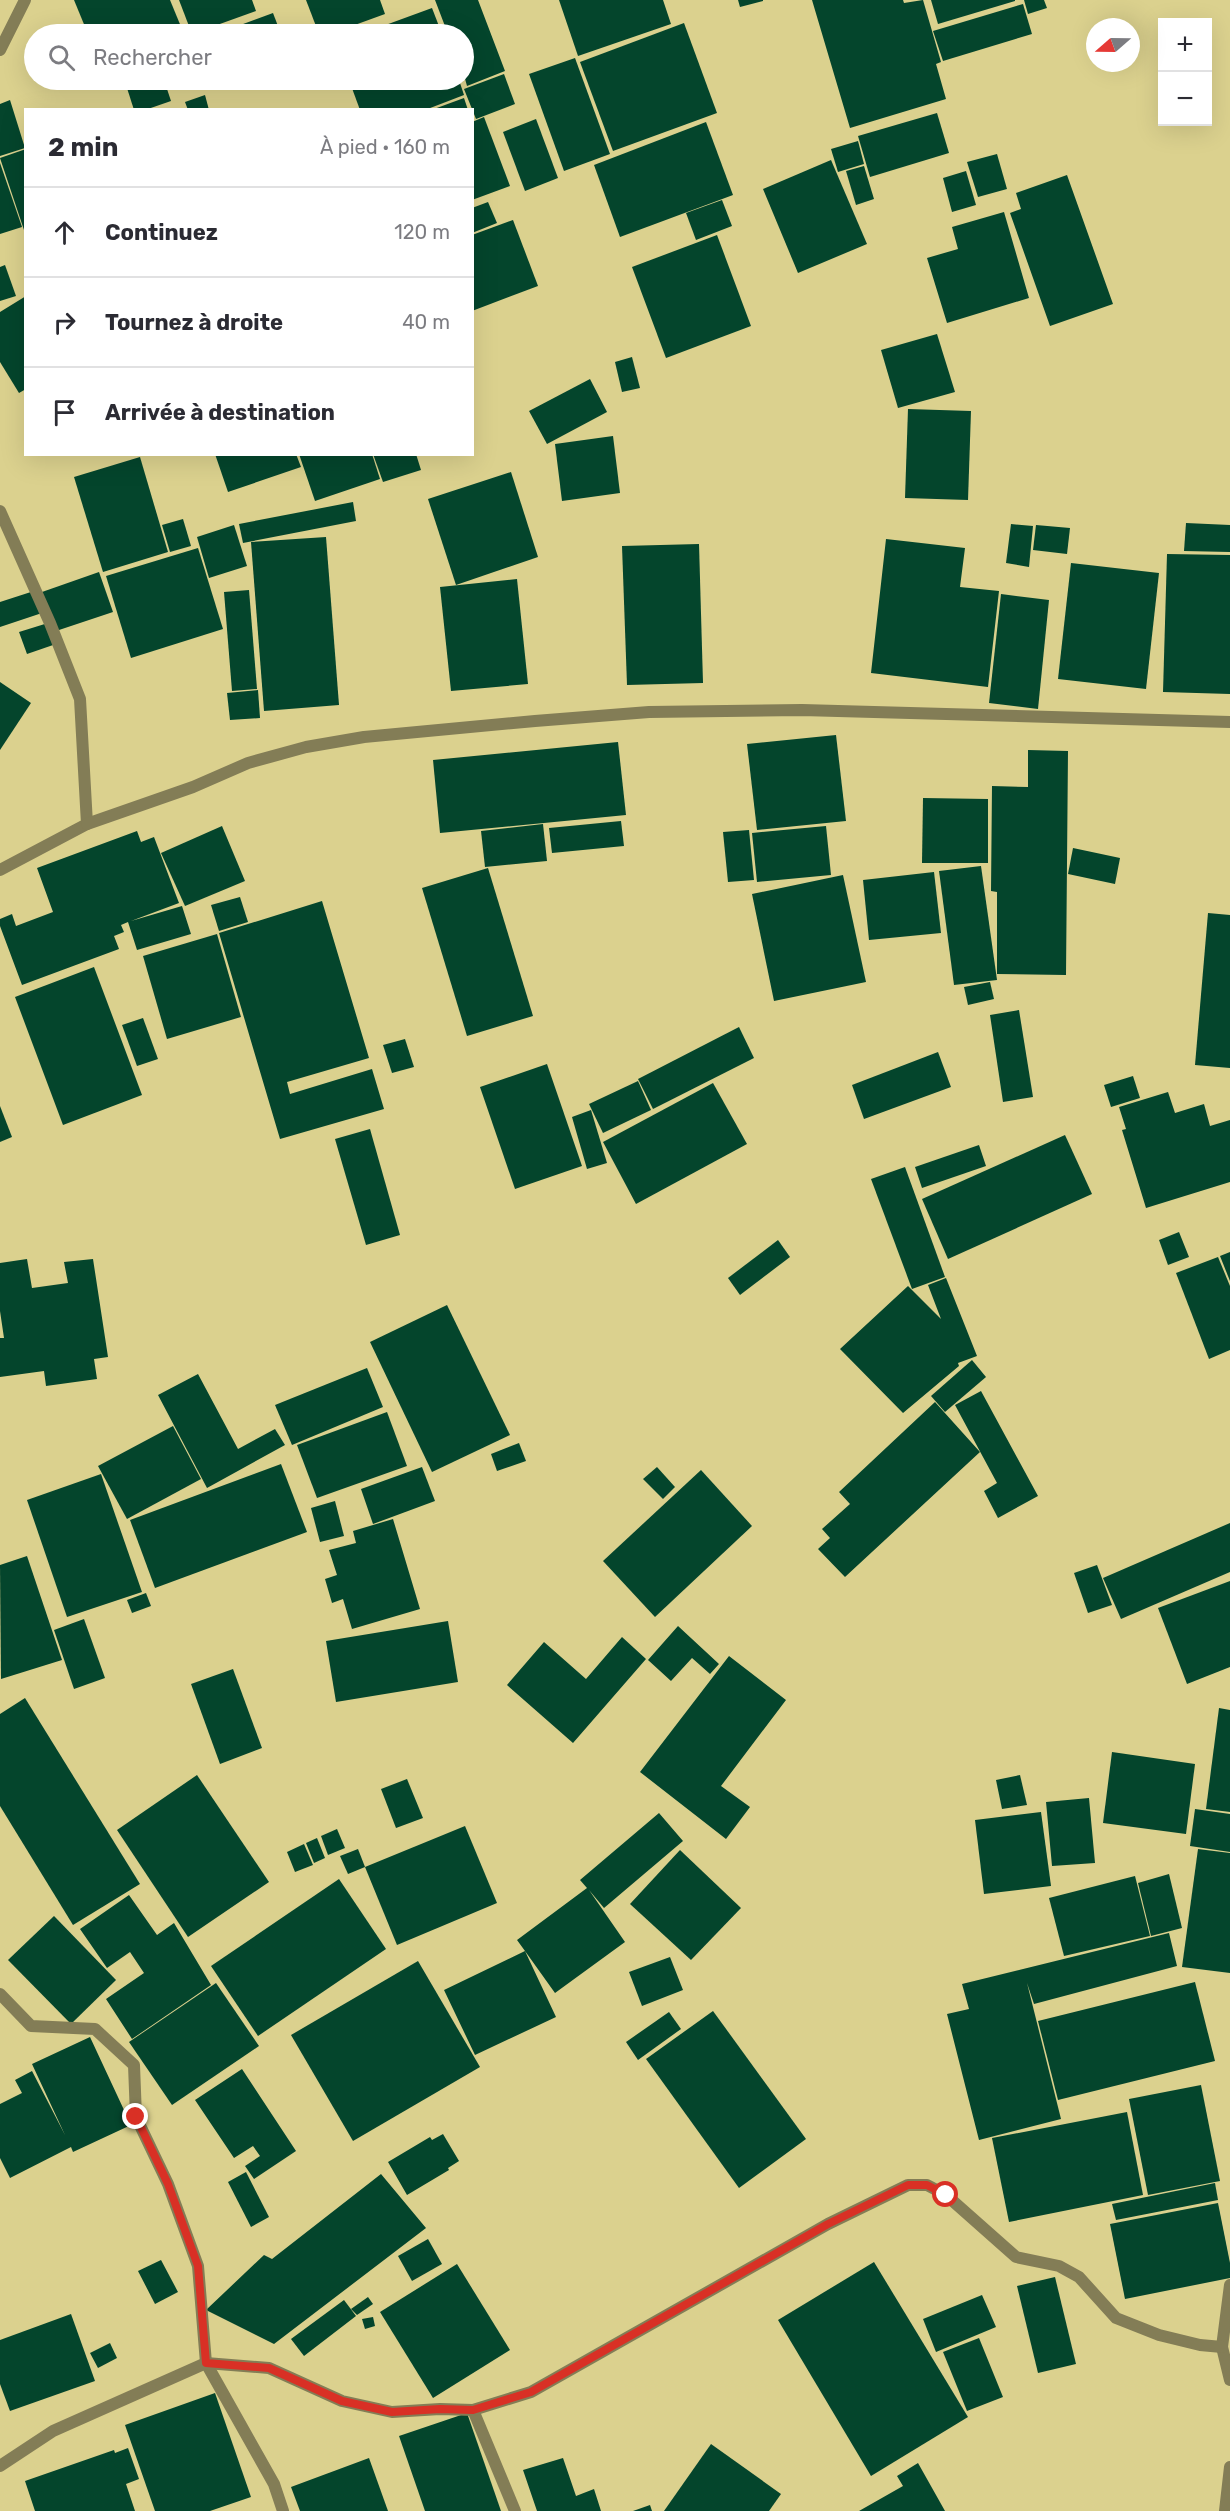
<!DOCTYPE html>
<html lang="fr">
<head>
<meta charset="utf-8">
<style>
  body { margin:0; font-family:Rubik,sans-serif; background:#f2f2f3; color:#2b2b33 }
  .controls { position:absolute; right:18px; top:18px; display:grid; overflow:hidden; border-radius:0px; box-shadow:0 6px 24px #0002 }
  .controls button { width:54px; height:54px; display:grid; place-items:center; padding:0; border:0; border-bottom:2px solid #e1e1e2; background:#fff; color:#2b2b33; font:30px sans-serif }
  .compass { position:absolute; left:1086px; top:18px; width:54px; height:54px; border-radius:50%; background:#fff; box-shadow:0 6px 24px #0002; rotate:250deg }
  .stop { position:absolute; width:18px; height:18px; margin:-14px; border:4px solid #d93025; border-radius:50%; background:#fff }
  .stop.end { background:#d93025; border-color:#fff; box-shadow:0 2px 6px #0008 }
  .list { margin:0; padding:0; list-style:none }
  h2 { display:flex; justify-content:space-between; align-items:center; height:78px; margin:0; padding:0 24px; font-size:26px }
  h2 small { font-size:20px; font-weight:400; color:#7c7c81 }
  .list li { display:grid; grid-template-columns:39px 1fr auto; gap:18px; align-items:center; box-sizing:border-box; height:90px; padding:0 24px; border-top:2px solid #e1e1e2 }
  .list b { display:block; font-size:22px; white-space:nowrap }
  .list em { font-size:20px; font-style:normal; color:#7c7c81 }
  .icon { flex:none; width:33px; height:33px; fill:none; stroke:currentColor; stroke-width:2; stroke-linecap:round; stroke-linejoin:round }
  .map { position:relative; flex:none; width:1230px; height:2511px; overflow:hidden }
  .search { position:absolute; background:#fff; box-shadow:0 6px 24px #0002; left:24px; top:24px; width:450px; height:66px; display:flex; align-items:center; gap:15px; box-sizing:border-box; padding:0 21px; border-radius:33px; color:#7c7c81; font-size:22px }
  .panel { position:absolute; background:#fff; box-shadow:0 6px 24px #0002; left:24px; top:108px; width:450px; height:348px; border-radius:0px }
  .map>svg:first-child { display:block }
</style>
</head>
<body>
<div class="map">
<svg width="1230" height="2511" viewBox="0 0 1230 2511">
  <rect width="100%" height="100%" fill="#dbd18e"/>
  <g fill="#04452c">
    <polygon points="74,0 170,0 184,34 88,34"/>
    <polygon points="179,0 252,0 256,11 192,34"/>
    <polygon points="306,0 380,0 385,14 330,34 319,34"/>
    <polygon points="435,0 478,0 505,71 467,86 464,75 464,34 448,34"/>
    <polygon points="559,0 663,0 671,24 578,56"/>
    <polygon points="738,0 763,0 763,1 740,7"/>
    <polygon points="812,0 903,0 904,3 923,0 941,62 936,64 946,99 850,128"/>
    <polygon points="931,0 1015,0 1015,1 938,24"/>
    <polygon points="1024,0 1044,0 1047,8 1028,14"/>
    <polygon points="1023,4 1032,34 943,61 933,31"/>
    <polygon points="432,8 442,34 361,34"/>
    <polygon points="273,13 281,34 216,34"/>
    <polygon points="684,23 717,113 613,151 580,62"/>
    <polygon points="575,58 610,154 564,171 529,74"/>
    <polygon points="504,74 515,104 476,119 464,89"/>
    <polygon points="153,80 164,80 171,101 145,110 134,110 127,88"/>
    <polygon points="210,80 228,80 212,86"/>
    <polygon points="349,80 459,80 464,95 425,110 360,110"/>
    <polygon points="205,95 209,110 188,110 185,102"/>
    <polygon points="464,98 468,110 434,110 434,109"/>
    <polygon points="10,100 25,148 0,156 0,104"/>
    <polygon points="937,113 949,153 870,177 858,136"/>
    <polygon points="484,117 510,186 472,200 472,122"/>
    <polygon points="536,119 558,178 525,191 503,132"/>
    <polygon points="706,122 733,195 620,237 594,165"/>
    <polygon points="858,141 864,164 838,172 831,149"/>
    <polygon points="26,149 26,232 25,233 0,158"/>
    <polygon points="997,154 1007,189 978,197 967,162"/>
    <polygon points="831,160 867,244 798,273 763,189"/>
    <polygon points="0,163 22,227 0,234"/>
    <polygon points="864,166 874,199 856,205 846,171"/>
    <polygon points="966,171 976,205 952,212 943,178"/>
    <polygon points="1067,175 1113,304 1050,326 1010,213 1021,209 1016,193"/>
    <polygon points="722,200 732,226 696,240 686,213"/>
    <polygon points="488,202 497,223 472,233 472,208"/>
    <polygon points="1004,212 1029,298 947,323 927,258 958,249 952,227"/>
    <polygon points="513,220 538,286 472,311 472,235"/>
    <polygon points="717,235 751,326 666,358 632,267"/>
    <polygon points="5,265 16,296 0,301 0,267"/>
    <polygon points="26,296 26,389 19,393 0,362 0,312"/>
    <polygon points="937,334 955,392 898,408 881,350"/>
    <polygon points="632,357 640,388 622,392 615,362"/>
    <polygon points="590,379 607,412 547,444 529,411"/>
    <polygon points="908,409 971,411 968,500 905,498"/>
    <polygon points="613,436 620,493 562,501 555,444"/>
    <polygon points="215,454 296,454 301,467 228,492"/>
    <polygon points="299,454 372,454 380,479 315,501"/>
    <polygon points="373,454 416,454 421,470 383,482"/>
    <polygon points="140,457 168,552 103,572 74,477"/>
    <polygon points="511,472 538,557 456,585 428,499"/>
    <polygon points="353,502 356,521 243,543 239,524"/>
    <polygon points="183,519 191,546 170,552 162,525"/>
    <polygon points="1186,523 1230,525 1230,552 1184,551"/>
    <polygon points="1011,524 1033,526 1029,567 1006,563"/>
    <polygon points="234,525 247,566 209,578 197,537"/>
    <polygon points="1036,525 1070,528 1067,554 1033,550"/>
    <polygon points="326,537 339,705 264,711 251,542"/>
    <polygon points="886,539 965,548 960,587 999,591 988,687 871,673"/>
    <polygon points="699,544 703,683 627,685 622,546"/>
    <polygon points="198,548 223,629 131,658 106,576"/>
    <polygon points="1167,554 1230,555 1230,694 1163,692"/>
    <polygon points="1071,563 1159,573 1146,689 1058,679"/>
    <polygon points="99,572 113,612 56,631 42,592"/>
    <polygon points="517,579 528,684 451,691 440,587"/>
    <polygon points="249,590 257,689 232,691 224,592"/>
    <polygon points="34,591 42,613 0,627 0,602"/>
    <polygon points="1001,594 1049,600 1038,709 989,703"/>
    <polygon points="48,623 56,644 27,654 19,632"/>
    <polygon points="0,682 31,703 0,750"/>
    <polygon points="258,690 260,718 230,720 227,693"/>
    <polygon points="836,735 846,821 757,830 747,744"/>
    <polygon points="618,742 626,815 440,833 433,760"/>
    <polygon points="1028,750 1068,751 1066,975 997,974 997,892 991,891 992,786 1028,787"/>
    <polygon points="923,798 988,799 988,863 922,863"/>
    <polygon points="621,821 624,846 552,853 549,828"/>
    <polygon points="543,824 547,861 485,867 481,831"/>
    <polygon points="222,826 245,881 185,906 161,853"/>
    <polygon points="826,826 831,875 757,882 752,833"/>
    <polygon points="749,830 754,880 728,882 723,832"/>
    <polygon points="137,831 141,842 154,837 179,903 131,921 182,906 191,934 137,950 128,922 121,925 124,932 114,936 119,949 22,985 0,926 0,919 12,914 16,926 53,912 37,868"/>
    <polygon points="1073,848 1120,858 1115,884 1068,874"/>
    <polygon points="981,866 997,980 954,985 939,871"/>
    <polygon points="488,868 533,1016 467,1036 422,888"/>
    <polygon points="934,872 941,933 869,940 863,880"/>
    <polygon points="843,875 866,982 774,1001 752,894"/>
    <polygon points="240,897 248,922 219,931 211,905"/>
    <polygon points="322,901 369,1058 287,1082 290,1094 372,1069 384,1109 280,1139 219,933"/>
    <polygon points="1208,913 1230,915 1230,1068 1195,1065"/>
    <polygon points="217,934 241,1017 167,1039 143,956"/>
    <polygon points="94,967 142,1095 63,1125 15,997"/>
    <polygon points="990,982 994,999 968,1005 964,987"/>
    <polygon points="1019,1010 1033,1097 1003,1102 990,1015"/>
    <polygon points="143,1018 158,1059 137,1066 122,1025"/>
    <polygon points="739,1027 754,1058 653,1109 638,1079"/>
    <polygon points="405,1039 414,1067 392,1073 383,1045"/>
    <polygon points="938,1052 951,1087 864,1119 852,1085"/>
    <polygon points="547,1064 582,1166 515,1189 480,1087"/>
    <polygon points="1133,1076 1140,1098 1111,1107 1104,1085"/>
    <polygon points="638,1081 651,1110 603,1133 589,1104"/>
    <polygon points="713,1083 747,1144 636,1204 603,1142"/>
    <polygon points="1168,1092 1175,1113 1204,1104 1210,1126 1230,1120 1230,1182 1146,1208 1122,1130 1126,1129 1119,1107"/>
    <polygon points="0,1106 12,1137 0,1142"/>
    <polygon points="591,1110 607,1163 587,1169 572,1117"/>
    <polygon points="370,1129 400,1235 366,1245 335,1139"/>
    <polygon points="1065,1135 1092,1194 948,1259 922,1199"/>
    <polygon points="979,1145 986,1166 922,1188 915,1167"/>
    <polygon points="905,1167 945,1277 912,1289 871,1179"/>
    <polygon points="1179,1232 1189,1257 1168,1265 1159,1240"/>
    <polygon points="778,1240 790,1257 740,1295 728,1278"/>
    <polygon points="1230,1252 1230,1281 1220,1256"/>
    <polygon points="1218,1257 1230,1286 1230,1350 1209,1359 1176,1273"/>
    <polygon points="27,1259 32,1288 68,1283 64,1262 93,1259 108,1357 94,1359 97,1379 46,1386 44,1371 0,1377 0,1338 4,1338 0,1311 0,1263"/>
    <polygon points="946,1278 977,1356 958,1363 959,1366 903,1413 840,1349 908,1286 941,1319 928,1285"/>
    <polygon points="447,1305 510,1435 432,1472 370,1342"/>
    <polygon points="972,1360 986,1377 945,1412 931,1396"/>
    <polygon points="367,1368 383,1407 292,1445 275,1405"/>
    <polygon points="198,1374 238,1449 275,1429 285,1445 207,1488 158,1395"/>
    <polygon points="981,1391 1038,1496 998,1518 984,1491 997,1483 955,1405"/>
    <polygon points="935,1402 980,1452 845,1577 818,1549 830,1538 822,1529 850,1504 839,1492"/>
    <polygon points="387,1412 407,1466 317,1498 297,1445"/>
    <polygon points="173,1426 201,1479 127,1519 98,1466"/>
    <polygon points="519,1443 526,1461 497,1471 491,1454"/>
    <polygon points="281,1464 307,1532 155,1588 130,1520"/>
    <polygon points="422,1467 435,1501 373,1524 361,1489"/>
    <polygon points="657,1467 675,1487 663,1499 643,1479"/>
    <polygon points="701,1470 752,1526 655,1617 603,1561"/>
    <polygon points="101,1474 142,1592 67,1617 27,1500"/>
    <polygon points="335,1501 344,1536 320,1542 311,1508"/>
    <polygon points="393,1519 420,1609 352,1629 343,1599 332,1603 325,1579 337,1575 329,1550 356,1543 353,1531"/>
    <polygon points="1230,1523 1230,1572 1121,1619 1103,1578"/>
    <polygon points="27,1556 62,1660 1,1679 0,1565"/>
    <polygon points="1097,1565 1112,1605 1088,1613 1074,1573"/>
    <polygon points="1230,1581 1230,1667 1187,1684 1158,1608"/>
    <polygon points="146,1593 151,1606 132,1613 127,1600"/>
    <polygon points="84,1619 105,1678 74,1689 54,1630"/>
    <polygon points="448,1621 458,1682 336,1702 326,1641"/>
    <polygon points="678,1626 719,1664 710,1674 692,1658 671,1681 648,1660"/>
    <polygon points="622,1637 646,1659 573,1743 507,1685 544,1642 586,1679"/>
    <polygon points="729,1656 786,1700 721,1786 750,1807 726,1839 640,1772"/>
    <polygon points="233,1669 262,1748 220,1764 191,1684"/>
    <polygon points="25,1698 140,1884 73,1925 0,1806 0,1714"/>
    <polygon points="1219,1708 1230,1710 1230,1812 1206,1809"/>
    <polygon points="1112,1752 1195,1764 1186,1834 1103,1823"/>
    <polygon points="197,1775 269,1882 188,1937 117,1830"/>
    <polygon points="1020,1775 1027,1805 1002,1809 996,1780"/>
    <polygon points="407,1779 423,1818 396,1828 381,1789"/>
    <polygon points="1089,1798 1095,1863 1052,1866 1046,1802"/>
    <polygon points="1195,1809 1230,1814 1230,1852 1190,1846"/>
    <polygon points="1041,1812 1051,1886 984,1894 975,1820"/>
    <polygon points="659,1813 683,1841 604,1908 589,1890 625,1942 555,1993 525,1951 556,2017 475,2055 444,1990 525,1951 517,1940 587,1888 580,1880"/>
    <polygon points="465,1826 497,1903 397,1945 365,1867"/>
    <polygon points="337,1829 345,1848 328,1855 321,1836"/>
    <polygon points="317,1838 325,1858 314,1863 306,1843"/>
    <polygon points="304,1844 313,1865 295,1872 287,1852"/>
    <polygon points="358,1849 365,1867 348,1874 340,1856"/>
    <polygon points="1198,1849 1230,1853 1230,1973 1182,1967"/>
    <polygon points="680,1850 741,1908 691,1960 630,1904"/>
    <polygon points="1169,1874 1182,1928 1151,1936 1138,1883"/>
    <polygon points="1135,1876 1150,1936 1064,1956 1049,1898"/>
    <polygon points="339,1879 386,1949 258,2036 211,1966"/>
    <polygon points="129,1895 157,1935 174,1923 211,1985 132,2039 106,1999 144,1973 130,1952 107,1968 80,1929"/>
    <polygon points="54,1916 116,1980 71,2024 8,1960"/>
    <polygon points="1169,1933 1177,1966 1034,2004 1027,1983 1061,2119 979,2140 947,2014 969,2009 962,1984"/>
    <polygon points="670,1957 683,1990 642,2006 629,1972"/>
    <polygon points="418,1961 480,2067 353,2141 291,2035"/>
    <polygon points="1195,1982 1215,2061 1058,2100 1038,2021"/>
    <polygon points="216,1983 259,2046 172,2105 129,2042"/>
    <polygon points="713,2011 806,2139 739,2188 646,2059"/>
    <polygon points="669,2012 681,2029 638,2060 626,2042"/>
    <polygon points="90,2037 131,2125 73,2152 71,2147 10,2178 0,2158 0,2104 22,2093 15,2080 32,2071 65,2135 32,2064"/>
    <polygon points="242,2069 296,2151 254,2179 245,2166 260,2156 253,2146 234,2158 195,2100"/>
    <polygon points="1201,2085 1220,2181 1148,2195 1129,2099"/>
    <polygon points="1127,2112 1143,2195 1009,2222 992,2138"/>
    <polygon points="443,2134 459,2161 448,2168 449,2170 407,2195 388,2162 430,2137 432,2140"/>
    <polygon points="246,2172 269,2217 251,2227 228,2182"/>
    <polygon points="381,2174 426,2228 274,2344 206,2310 264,2255 272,2259"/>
    <polygon points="1215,2183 1218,2200 1116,2220 1112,2204"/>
    <polygon points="1218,2203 1230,2263 1230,2278 1125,2299 1110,2224"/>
    <polygon points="428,2239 442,2264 412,2281 398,2256"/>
    <polygon points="161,2260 178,2292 155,2304 138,2271"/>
    <polygon points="874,2262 968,2417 871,2476 778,2320"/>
    <polygon points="457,2264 510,2350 433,2398 380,2312"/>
    <polygon points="1055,2277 1076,2364 1038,2373 1017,2286"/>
    <polygon points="982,2295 996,2327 936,2352 923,2319"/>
    <polygon points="368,2297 373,2304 357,2315 351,2309"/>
    <polygon points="344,2300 356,2316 304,2356 291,2339"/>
    <polygon points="71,2314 95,2381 10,2411 0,2384 0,2340"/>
    <polygon points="373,2317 375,2326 365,2329 362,2319"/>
    <polygon points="979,2338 1003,2397 967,2411 943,2352"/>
    <polygon points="110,2343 117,2358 98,2368 90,2353"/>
    <polygon points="215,2393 251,2497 210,2511 155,2511 125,2425"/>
    <polygon points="467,2413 501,2511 425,2511 399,2436"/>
    <polygon points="711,2444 781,2494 769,2511 664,2511"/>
    <polygon points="128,2448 139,2479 126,2484 135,2511 35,2511 25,2481 114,2450 115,2453"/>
    <polygon points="369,2458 388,2511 300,2511 291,2487"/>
    <polygon points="563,2458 576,2496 594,2489 601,2511 537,2511 523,2470"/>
    <polygon points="918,2463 945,2511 859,2511 903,2486 897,2476"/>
    <polygon points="650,2505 652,2511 633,2511"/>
  </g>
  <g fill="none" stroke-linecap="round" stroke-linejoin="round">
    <g stroke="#837d56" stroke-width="12">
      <polyline points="0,50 25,0"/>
      <polyline points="0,511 50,623 80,699 87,824 0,870"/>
      <polyline points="87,824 193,787 248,763 306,747 364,737 535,721 649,712 802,710 1230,722"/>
      <polyline points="0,1994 31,2026 95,2029 134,2065 136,2117 168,2184 198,2266 206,2363 274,2484 283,2511"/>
      <polyline points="1230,2285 1222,2347 1230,2380"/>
      <polyline points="473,2410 515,2511"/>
      <polyline points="0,2466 53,2431 206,2363 269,2368 342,2401 392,2412 440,2409 473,2410 531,2392 828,2224 908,2185 927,2185 946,2195 1016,2257 1059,2266 1079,2277 1116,2318 1159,2335 1200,2345 1222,2347"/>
      <polyline points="1225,2511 1230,2467"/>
    </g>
  </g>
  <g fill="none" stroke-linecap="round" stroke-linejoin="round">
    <polyline stroke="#d93025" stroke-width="8" points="136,2117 168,2184 198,2266 206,2363 269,2368 342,2401 392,2412 440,2409 473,2410 531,2392 828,2224 908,2185 927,2185 946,2195"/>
  </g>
</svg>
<div class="controls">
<button>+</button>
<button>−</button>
</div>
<svg class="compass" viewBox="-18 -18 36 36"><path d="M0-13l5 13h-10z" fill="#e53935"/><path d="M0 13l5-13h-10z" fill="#7c7c81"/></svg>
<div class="stop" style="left:946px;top:2195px"></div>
<div class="stop end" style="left:136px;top:2117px"></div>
<div class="search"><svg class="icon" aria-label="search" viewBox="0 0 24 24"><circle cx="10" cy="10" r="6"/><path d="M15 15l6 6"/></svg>Rechercher</div>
<section class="panel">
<h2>2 min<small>À pied · 160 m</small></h2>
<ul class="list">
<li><svg class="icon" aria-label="ahead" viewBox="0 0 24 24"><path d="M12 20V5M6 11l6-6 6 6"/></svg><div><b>Continuez</b></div><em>120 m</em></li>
<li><svg class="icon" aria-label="right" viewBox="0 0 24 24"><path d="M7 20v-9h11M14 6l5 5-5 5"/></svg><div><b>Tournez à droite</b></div><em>40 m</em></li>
<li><svg class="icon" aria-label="arrive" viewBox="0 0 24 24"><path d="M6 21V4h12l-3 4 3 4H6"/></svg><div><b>Arrivée à destination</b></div></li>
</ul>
</section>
</div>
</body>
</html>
